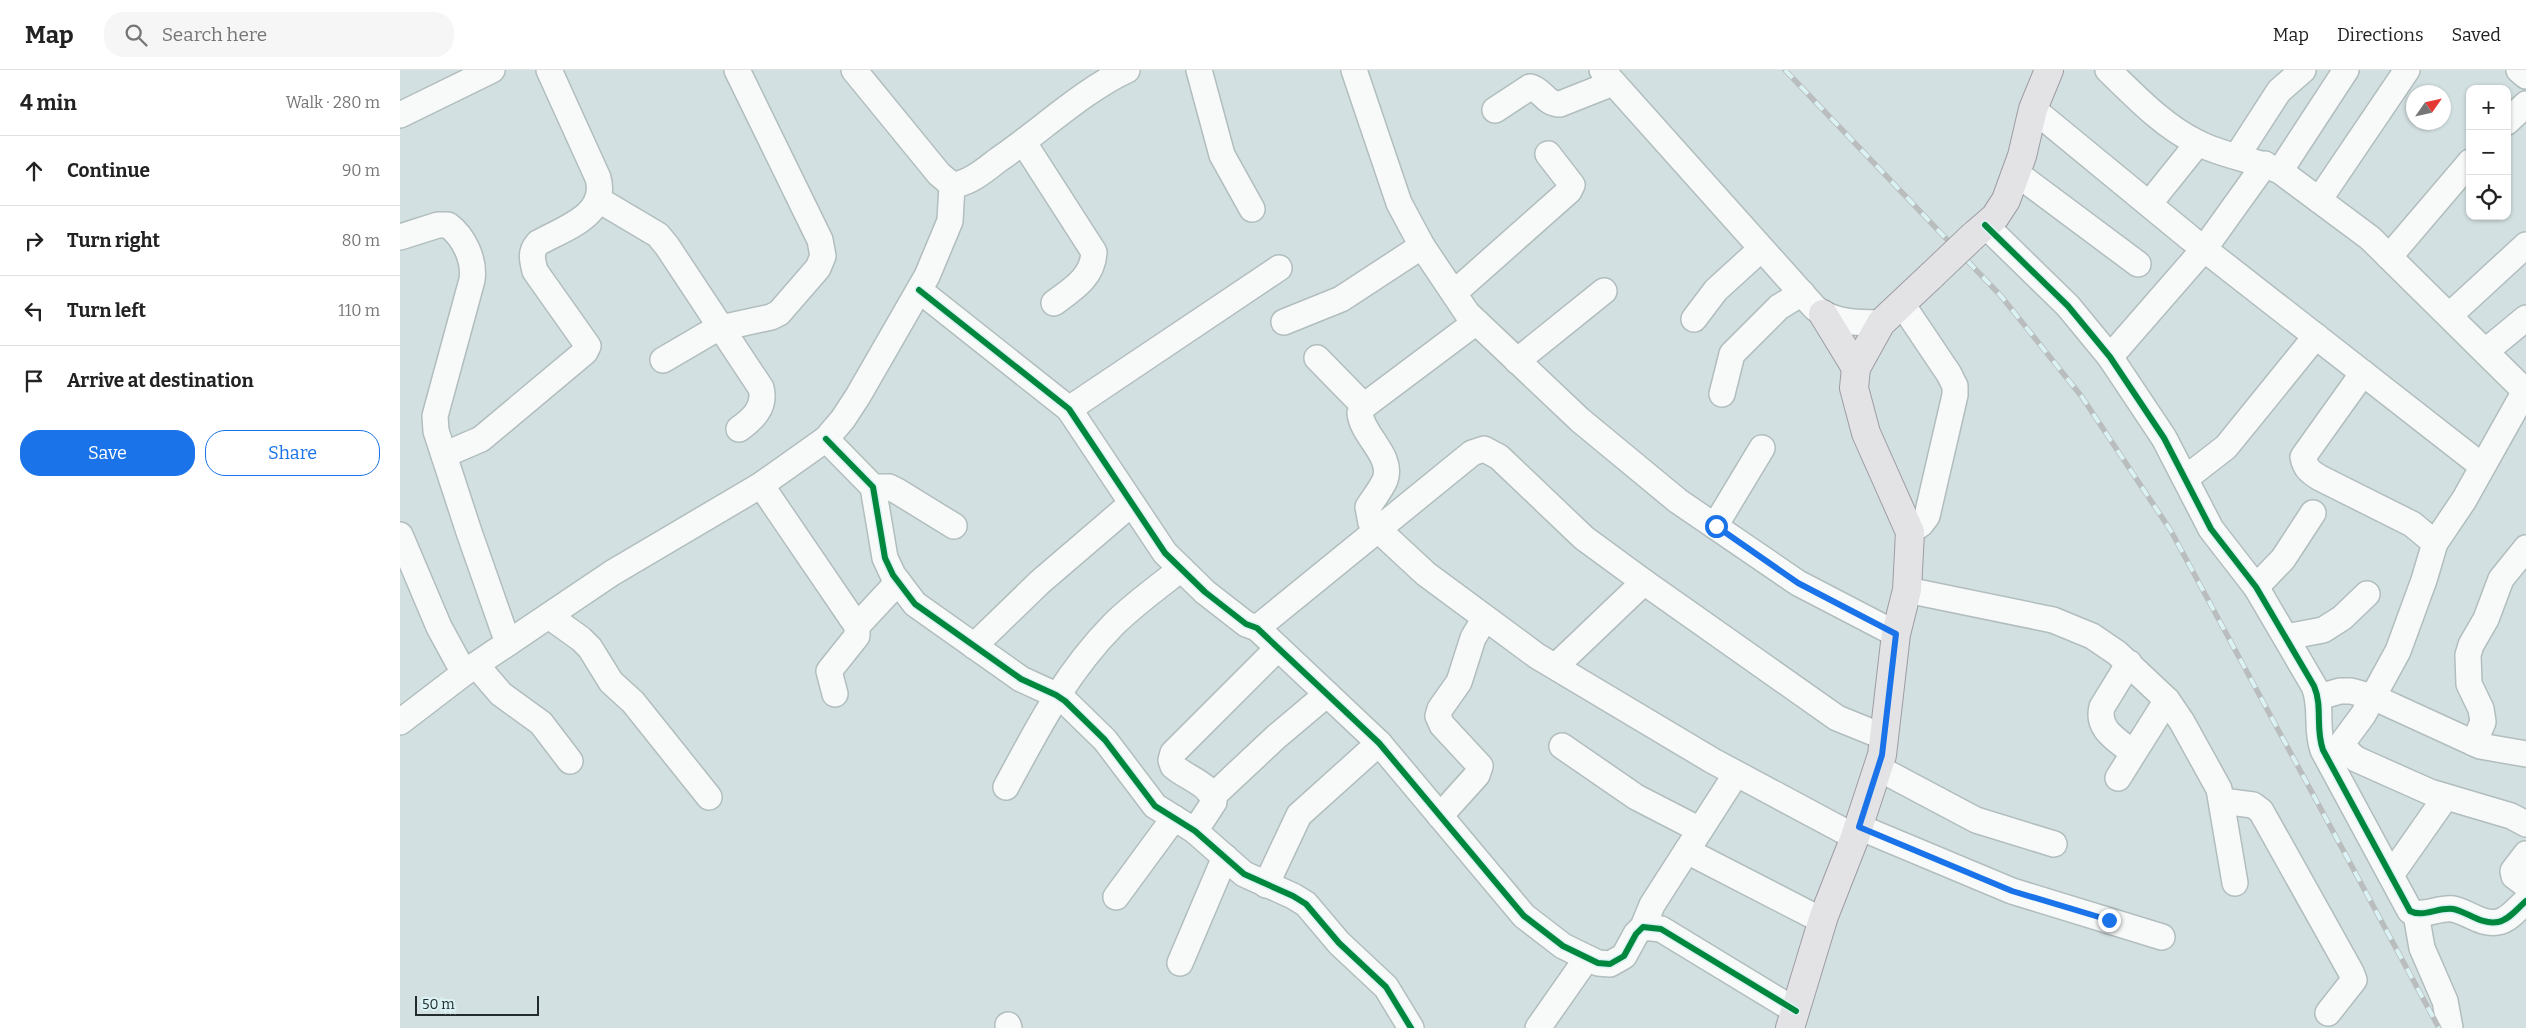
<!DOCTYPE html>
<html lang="en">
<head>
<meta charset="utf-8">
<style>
  body { margin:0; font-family:Bitter,serif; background:#f6f6f6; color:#222 }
  .controls { position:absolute; right:15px; top:15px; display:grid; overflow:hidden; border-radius:10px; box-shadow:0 1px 4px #0004 }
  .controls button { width:45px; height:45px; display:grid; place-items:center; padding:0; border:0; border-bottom:1px solid #e0e0e0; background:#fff; color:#222; font:25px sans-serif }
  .compass { position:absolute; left:2006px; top:15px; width:45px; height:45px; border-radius:50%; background:#fff; box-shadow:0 1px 4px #0004; rotate:56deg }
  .scale { position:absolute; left:15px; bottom:12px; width:124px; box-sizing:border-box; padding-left:5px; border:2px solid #232c2d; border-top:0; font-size:14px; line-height:18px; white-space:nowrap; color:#232c2d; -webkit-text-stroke:4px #daf2f4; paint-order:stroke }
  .stop { position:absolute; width:15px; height:15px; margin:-11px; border:4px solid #1a73e8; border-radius:50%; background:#fff }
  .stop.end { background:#1a73e8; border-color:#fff; box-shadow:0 1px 5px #0008 }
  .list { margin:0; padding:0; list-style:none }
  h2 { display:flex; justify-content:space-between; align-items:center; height:65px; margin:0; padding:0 20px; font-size:21px }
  h2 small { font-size:16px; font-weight:400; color:#767676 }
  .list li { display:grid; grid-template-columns:32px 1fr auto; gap:15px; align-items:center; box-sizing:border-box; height:70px; padding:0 20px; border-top:1px solid #e0e0e0 }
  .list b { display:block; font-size:19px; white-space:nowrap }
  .list em { font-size:16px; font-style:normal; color:#767676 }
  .actions { display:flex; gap:10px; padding:15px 20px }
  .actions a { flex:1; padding:11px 0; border:1px solid #1a73e8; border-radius:20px; text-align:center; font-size:18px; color:#1a73e8 }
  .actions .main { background:#1a73e8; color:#fff }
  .icon { flex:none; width:28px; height:28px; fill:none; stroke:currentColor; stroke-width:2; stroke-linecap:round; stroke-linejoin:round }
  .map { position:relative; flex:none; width:2126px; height:958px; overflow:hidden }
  header { display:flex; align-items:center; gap:30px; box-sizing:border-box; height:70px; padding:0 25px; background:#fff; border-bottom:1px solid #e0e0e0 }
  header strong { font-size:24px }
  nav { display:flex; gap:28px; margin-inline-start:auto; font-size:18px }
  .search { width:350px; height:45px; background:#f6f6f6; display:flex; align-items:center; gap:12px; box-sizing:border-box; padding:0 18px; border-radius:20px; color:#767676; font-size:19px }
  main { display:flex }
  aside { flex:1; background:#fff }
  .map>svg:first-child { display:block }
</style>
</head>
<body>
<header>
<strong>Map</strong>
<div class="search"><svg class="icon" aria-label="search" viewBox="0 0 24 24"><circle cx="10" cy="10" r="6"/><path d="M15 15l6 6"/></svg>Search here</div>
<nav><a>Map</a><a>Directions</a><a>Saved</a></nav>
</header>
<main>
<aside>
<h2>4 min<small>Walk · 280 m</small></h2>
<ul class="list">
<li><svg class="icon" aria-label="ahead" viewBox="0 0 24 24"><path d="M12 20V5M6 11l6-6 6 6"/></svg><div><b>Continue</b></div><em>90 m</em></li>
<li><svg class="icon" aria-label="right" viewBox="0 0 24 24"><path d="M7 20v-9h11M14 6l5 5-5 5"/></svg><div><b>Turn right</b></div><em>80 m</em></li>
<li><svg class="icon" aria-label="left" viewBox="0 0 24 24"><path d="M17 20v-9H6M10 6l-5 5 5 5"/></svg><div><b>Turn left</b></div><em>110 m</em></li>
<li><svg class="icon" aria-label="arrive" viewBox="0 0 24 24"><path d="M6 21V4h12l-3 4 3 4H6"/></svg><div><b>Arrive at destination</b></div></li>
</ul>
<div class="actions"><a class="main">Save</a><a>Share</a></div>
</aside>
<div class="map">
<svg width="2126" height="958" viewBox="0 0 2126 958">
  <rect width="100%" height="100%" fill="#d3e0e1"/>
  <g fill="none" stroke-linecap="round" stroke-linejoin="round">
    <g stroke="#b2bdbd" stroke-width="28">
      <g id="minor">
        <path d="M454,0L539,104L552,115C569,114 585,100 598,90C638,63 685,19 727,0"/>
        <polyline points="799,0 822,85 852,139"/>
        <polyline points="954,0 999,133 1022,176 1067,243 1180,350 1278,431 1398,513 1496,564"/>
        <path d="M1202,0L1415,238C1434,253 1457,253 1481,253"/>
        <path d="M1708,0C1735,26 1762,55 1796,72C1822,86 1853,89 1880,101L1970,168L2126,322"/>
        <polyline points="2119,0 2126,6"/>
        <polyline points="1633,39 1790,168 2082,396"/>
        <path d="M1095,40L1130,17C1143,20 1145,34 1160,34L1213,13"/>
        <polyline points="0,45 92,0"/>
        <polyline points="2107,52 2126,34"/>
        <path d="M624,73L694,182C693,207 673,219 654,233"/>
        <polyline points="1837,86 1879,21 1903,0"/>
        <polyline points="1880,101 1946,0"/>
        <polyline points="1616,103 1738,194"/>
        <path d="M199,130L258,165L267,176L361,318C366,337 353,349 339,359"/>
        <polyline points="1919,130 2007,0"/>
        <polyline points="1749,134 1798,73"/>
        <path d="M1585,155L1668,236L1710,287L1764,368L1811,459L1856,517L1914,616C1923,637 1915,658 1923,680L2010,841C2023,848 2038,837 2053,839C2068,842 2081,855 2098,852C2109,850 2118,838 2126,831"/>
        <path d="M0,167L38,155H48C64,167 75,190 72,210L35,346L36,361L69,462L108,573"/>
        <polyline points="1989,187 2070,92"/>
        <polyline points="519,220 669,339 765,483 805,522 846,554 857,558 979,673 1124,846 1163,876 1198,893 1210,894 1224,886 1236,864 1243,857 1261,859 1396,941"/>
        <polyline points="1054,223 1169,121 1172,115 1148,84"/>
        <polyline points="1502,234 1549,304 1555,316 1555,325 1527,446 1521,454 1510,462"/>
        <polyline points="2050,245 2126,175"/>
        <polyline points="1294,249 1316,220 1361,179"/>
        <polyline points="884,252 941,229 1022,176"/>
        <path d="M1076,252L964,336L960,343C962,366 994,386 985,410C981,419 974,428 968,437L971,453L1026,504L1137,586L1313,691L1455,767"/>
        <polyline points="2086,281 2126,248"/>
        <polyline points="1710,287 1804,179 1865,94"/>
        <polyline points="917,288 964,336"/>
        <polyline points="263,290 316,259 371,247 379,243 418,198 423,186 420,170 337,0"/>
        <polyline points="1117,291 1204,221"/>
        <path d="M1963,303L1903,387C1905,398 1910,402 1920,408L2012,454L2035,473"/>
        <polyline points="2125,321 2064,430 2035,473 2024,510 1998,581 1963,645 1943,672 1947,681 1956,689 2030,722 2111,746 2126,754"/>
        <polyline points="1322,324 1332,284 1379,237 1402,223"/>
        <polyline points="669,339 879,198"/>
        <polyline points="426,369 473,417 485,488 493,505 515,534 621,609 656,625 665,631 705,670 755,736 795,761 844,804 893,826 906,834 939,873 986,917 1011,958"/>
        <path d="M44,385L81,369L185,282L188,276L135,201C132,189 130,182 138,173C165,158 208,145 198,108L149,0"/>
        <polyline points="1786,408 1826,377 1916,266"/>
        <polyline points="361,415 457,556 457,566 429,601 435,624"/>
        <polyline points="473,417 489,417 497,421 554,456"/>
        <polyline points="1315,456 1362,378"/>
        <polyline points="0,465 39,557 64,603"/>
        <polyline points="1856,517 1883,489 1913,443"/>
        <polyline points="1507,520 1653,550 1692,566 1717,583 1767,630 1782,652 1819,719 1835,813"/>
        <polyline points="149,546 181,569 190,578 211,612 233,632 309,727"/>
        <polyline points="457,556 498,512"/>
        <polyline points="857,558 1072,383 1084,379 1099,387 1184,468 1244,512 1437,648 1484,667"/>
        <polyline points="1886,567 1923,560 1942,548 1967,524"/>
        <polyline points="574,576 640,512 731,434"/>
        <path d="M1729,593L1702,637C1696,660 1718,670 1733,683"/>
        <polyline points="76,595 101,624 141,653 170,691"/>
        <polyline points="1156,596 1244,512"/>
        <polyline points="1919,627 1940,621 1951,621 1973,627 2080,676 2126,684"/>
        <polyline points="0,652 68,600 212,503 361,415 426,369 443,349 458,326 527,206 550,151 552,115"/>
        <polyline points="2074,673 2083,652 2081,639 2069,614 2068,585 2071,575 2086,549 2101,509 2126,478"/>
        <polyline points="1162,676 1236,727 1300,760"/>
        <polyline points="1478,698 1576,750 1654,774"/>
        <polyline points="1718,708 1767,630"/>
        <path d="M606,717C638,658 665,604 713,555C733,535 758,517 781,499"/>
        <polyline points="813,726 876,667 927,624"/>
        <polyline points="1822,731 1853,735 1861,741 1951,902 1954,910 1928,943"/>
        <polyline points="1040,746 1077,705 1080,696 1042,655 1038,646 1040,639 1059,612 1073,568 1085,548"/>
        <polyline points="1459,757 1612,821 1762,867"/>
        <path d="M795,761L814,732C811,714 786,708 773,696L771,690L773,683L878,578"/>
        <polyline points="1287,781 1423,851"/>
        <polyline points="2126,784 2113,801 2114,806 2126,815"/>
        <polyline points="1991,805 2045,728"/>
        <polyline points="866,815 899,745 979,673"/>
        <polyline points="716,827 774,748"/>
        <polyline points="2016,844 2022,878 2045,931 2050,958"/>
        <polyline points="1243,857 1252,835 1336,704"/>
        <polyline points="780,893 825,787"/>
        <polyline points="608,955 609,958"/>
        <polyline points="1138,958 1187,888"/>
      </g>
    </g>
    <g stroke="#9d9ca4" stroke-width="30">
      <g id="major">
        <polyline points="1573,166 1595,147 1606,130 1622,86 1633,39 1649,0"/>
        <polyline points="1423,244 1456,298"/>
        <polyline points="1390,958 1424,846 1455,767 1482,685 1496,564 1507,520 1510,462 1466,363 1454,318 1456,298 1481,253 1532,205"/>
      </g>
    </g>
    <use href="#minor" stroke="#f8fafa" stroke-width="25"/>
    <use href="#major" stroke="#e3e2e5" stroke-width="28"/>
    <g stroke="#babdbd" stroke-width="5.5">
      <polyline id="rail" points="1385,0 1601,226 1682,327 1771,461 2039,958"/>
    </g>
    <use href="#rail" stroke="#daf2f4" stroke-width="4" stroke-dasharray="11" stroke-linecap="butt"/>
    <g stroke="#9d9ca4" stroke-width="30" stroke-linecap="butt">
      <polyline id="major-bridge" points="1532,205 1573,166"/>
    </g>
    <use href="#major-bridge" stroke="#e3e2e5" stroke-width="28"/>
    <g stroke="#daf2f4" stroke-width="9">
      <g id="cycleway">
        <path d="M1585,155L1668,236L1710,287L1764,368L1811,459L1856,517L1914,616C1923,637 1915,658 1923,680L2010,841C2023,848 2038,837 2053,839C2068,842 2081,855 2098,852C2109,850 2118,838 2126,831"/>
        <polyline points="519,220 669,339 765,483 805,522 846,554 857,558 979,673 1124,846 1163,876 1198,893 1210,894 1224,886 1236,864 1243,857 1261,859 1396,941"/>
        <polyline points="426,369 473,417 485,488 493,505 515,534 621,609 656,625 665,631 705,670 755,736 795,761 844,804 893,826 906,834 939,873 986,917 1011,958"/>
      </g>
    </g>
    <use href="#cycleway" stroke="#00873e" stroke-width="6"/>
  </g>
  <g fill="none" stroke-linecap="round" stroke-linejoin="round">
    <polyline stroke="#1a73e8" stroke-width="6" points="1316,456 1398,513 1496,564 1482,685 1459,757 1612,821 1709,850"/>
  </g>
</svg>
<div class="controls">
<button>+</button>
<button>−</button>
<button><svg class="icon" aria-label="locate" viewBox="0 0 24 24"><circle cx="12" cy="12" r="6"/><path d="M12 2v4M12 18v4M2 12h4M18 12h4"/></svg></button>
</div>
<svg class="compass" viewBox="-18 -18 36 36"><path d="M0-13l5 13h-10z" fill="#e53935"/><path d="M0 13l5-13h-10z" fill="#767676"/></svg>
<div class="scale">50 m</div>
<div class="stop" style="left:1316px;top:456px"></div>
<div class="stop end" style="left:1709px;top:850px"></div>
</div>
</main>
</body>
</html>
